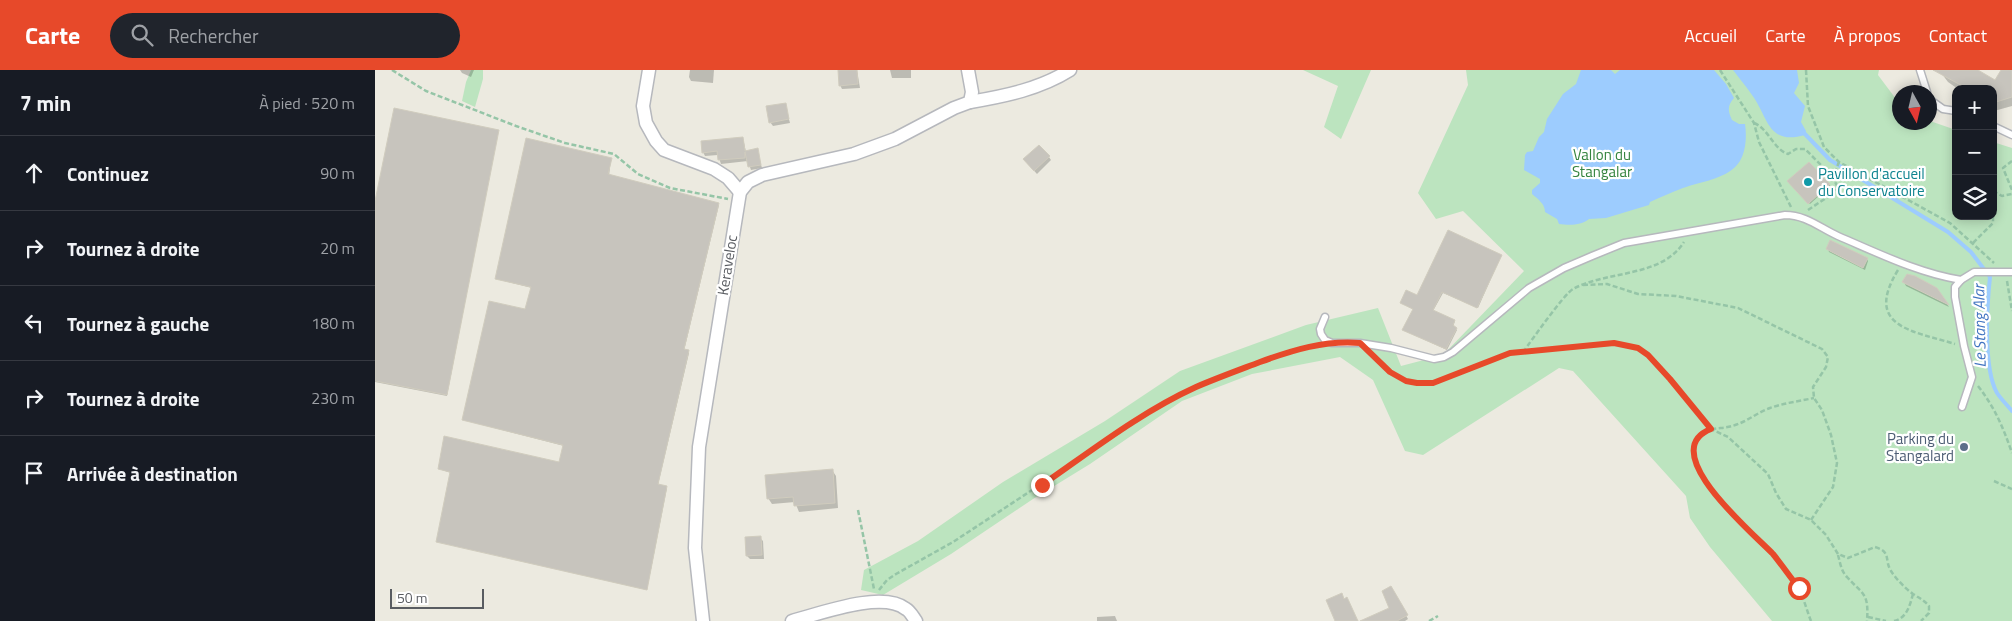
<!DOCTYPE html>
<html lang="fr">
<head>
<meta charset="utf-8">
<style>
  body { margin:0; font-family:"Titillium Web",sans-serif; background:#20242c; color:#f1f3f6 }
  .controls { position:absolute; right:15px; top:15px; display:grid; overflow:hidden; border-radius:10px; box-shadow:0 2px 12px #0003 }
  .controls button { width:45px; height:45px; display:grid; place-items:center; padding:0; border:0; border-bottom:1px solid #363941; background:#171b24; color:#f1f3f6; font:25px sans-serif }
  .compass { position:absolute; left:1517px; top:15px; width:45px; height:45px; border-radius:50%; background:#171b24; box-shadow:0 2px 12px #0003; rotate:172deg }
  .scale { position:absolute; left:15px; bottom:12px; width:94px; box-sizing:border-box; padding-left:5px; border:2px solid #595c61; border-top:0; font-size:14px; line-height:18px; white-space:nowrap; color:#595c61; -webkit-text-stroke:4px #fff; paint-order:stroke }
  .stop { position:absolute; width:15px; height:15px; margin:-11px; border:4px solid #e7492a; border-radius:50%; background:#fff }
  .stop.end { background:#e7492a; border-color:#fff; box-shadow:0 1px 5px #0008 }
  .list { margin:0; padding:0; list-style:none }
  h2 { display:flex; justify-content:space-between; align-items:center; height:65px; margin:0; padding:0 20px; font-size:21px }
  h2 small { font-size:16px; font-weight:400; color:#9ea1a6 }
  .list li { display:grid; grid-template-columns:32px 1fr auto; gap:15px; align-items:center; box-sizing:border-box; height:75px; padding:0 20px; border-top:1px solid #363941 }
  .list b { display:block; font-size:19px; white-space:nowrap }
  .list em { font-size:16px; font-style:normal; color:#9ea1a6 }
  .icon { flex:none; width:28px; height:28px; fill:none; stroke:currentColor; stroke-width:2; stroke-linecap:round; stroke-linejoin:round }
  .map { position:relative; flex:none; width:1637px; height:551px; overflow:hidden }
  header { display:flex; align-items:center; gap:30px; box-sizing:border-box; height:70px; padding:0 25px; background:#e7492a; color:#fff }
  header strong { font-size:24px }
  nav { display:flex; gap:28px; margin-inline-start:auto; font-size:18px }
  .search { width:350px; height:45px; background:#20242c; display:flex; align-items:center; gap:12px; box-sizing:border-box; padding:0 18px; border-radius:28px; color:#9ea1a6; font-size:19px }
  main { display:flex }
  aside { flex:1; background:#171b24 }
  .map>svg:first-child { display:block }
</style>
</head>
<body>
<header>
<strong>Carte</strong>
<div class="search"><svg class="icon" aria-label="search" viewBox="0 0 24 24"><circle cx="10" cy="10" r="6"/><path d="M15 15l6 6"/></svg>Rechercher</div>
<nav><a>Accueil</a><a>Carte</a><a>À propos</a><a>Contact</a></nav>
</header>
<main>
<aside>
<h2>7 min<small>À pied · 520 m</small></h2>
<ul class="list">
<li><svg class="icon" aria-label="ahead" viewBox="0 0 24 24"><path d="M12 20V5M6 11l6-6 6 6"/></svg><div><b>Continuez</b></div><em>90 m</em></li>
<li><svg class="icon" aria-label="right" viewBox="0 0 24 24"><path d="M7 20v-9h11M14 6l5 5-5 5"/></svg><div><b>Tournez à droite</b></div><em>20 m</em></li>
<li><svg class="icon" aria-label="left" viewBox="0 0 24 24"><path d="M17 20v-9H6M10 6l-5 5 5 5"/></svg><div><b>Tournez à gauche</b></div><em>180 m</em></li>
<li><svg class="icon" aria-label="right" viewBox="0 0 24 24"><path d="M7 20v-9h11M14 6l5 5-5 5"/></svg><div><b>Tournez à droite</b></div><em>230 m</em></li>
<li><svg class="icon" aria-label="arrive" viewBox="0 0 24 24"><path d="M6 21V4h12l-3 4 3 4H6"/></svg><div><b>Arrivée à destination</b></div></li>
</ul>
</aside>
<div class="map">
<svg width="1637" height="551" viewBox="0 0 1637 551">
  <rect width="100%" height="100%" fill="#eceae0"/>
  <g fill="#bce4bf">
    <polygon points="96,0 108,0 108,9 100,37 87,31 91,12"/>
    <polygon points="928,0 996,0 966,69 949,57 963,16"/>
    <polygon points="1091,0 1504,0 1503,5 1524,33 1524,52 1554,52 1555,51 1581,60 1581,146 1618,146 1618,72 1637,78 1637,551 1397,551 1335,477 1315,448 1311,426 1198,301 1184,298 1048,385 1030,381 998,310 965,287 877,304 807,331 715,394 658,429 576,484 508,525 486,520 489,500 543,471 628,412 730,351 805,301 931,255 1003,238 1026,296 1068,285 1149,201 1088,141 1061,149 1043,123 1093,15"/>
  </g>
  <g fill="#9dccfe">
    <path d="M1206,0H1236L1240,4L1245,0H1339L1351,14L1359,28C1352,36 1353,41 1357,50L1364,54H1370C1372,67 1371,85 1362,95C1350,109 1325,112 1308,118C1297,122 1286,127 1275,132L1274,135L1231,148L1214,149C1206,156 1193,155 1184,154L1182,149L1170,142C1170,134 1163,129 1157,124V120L1165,113V109L1149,100L1150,85L1152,82L1158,81L1164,67L1169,62L1172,49L1188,24L1201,14Z"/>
    <path d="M1358,0H1422L1424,13L1419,23L1430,36L1426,52L1431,61L1430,65C1392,76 1393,46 1377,25C1371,16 1364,8 1358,0Z"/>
  </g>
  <g fill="#0003">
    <polygon points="85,0 99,0 96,7 87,3"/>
    <polygon points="315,0 339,0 338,13 316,11 314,7"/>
    <polygon points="469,0 482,0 485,18 467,19 465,15"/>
    <polygon points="515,0 536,0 536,8 517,8"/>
    <polygon points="1564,0 1597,0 1621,12 1627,0 1632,0 1637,3 1637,36 1619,41 1618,19 1583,19 1573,12"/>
    <polygon points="410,34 415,53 398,56 395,52"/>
    <polygon points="123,61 72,326 0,312 0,137"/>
    <polygon points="368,68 371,82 382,80 387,98 376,100 373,91 346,94 343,85 330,86 328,82"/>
    <polygon points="674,87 676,90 662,104 652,93"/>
    <polygon points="236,89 234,106 344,135 309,281 314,283 283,415 292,418 272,520 62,471 76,403 64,399 185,393 189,376 89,350 151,241 157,218 121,209"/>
    <polygon points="1414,113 1454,114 1455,116 1435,134"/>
    <polygon points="1453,179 1492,189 1493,191 1490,200 1454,182"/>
    <polygon points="1126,186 1103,238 1068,223 1058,241 1080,251 1078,257 1082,260 1072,280 1030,261 1039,240 1028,234"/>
    <polygon points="1529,212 1561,219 1574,237 1531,216"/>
    <polygon points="457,400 461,406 463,438 424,442 420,432 397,434 393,428"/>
    <polygon points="385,468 388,471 389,489 375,489 372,486"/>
    <polygon points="1016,517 1033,549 1030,551 988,551 1016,539"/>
    <polygon points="740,546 742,551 722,551 722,547"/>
  </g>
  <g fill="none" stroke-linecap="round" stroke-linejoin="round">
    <path stroke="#9dccfe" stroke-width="4" d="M1428,62L1455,90L1573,162L1596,182L1615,207C1612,235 1608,298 1622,323C1626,329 1632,335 1637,341"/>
  </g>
  <g fill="#c7c4bd" stroke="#d0ccbe">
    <polygon points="463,0 482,0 483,14 464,16"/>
    <polygon points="1558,0 1603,0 1620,10 1626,0 1637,0 1637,27 1618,33 1618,19 1593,19"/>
    <polygon points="411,33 414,49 394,53 391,36"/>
    <polygon points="19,38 124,60 72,325 0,311 0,131"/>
    <polygon points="368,67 370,81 383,78 386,95 373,97 370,82 370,88 343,90 342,81 327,83 326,71"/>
    <polygon points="151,68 237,88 233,104 344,133 309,279 314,280 283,414 292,416 272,520 61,472 75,402 63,399 69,366 184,392 188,375 87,350 114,231 150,239 156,217 120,209"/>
    <polygon points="664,75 675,86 659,101 648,89"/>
    <polygon points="1434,92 1455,114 1433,134 1412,111"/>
    <polygon points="1073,160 1127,185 1102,238 1067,222 1058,240 1080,250 1078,255 1082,258 1071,279 1027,260 1038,239 1025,233 1031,220 1042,225"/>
    <polygon points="1455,170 1493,188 1488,198 1451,179"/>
    <polygon points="1532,204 1540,206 1562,218 1574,235 1527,212"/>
    <polygon points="458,399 460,433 419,436 418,427 392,429 390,405"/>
    <polygon points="386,466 387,485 371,486 370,467"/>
    <polygon points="1016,516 1033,545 1022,551 985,551 1014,538 1007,521"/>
    <polygon points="967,523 969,529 972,527 983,551 960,551 951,530"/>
  </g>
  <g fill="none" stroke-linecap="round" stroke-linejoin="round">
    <g stroke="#b6b8bd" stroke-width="9">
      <g id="service">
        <polyline points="1545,0 1552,22"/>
        <polyline points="1554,29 1568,39 1581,41"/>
        <polyline points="1618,56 1637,65"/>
        <path d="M950,247L945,259L946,264L950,270L957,273H985L1016,278L1059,289L1069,287L1078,282L1154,218L1189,198L1217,186L1249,173L1410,145C1431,145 1445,158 1463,166C1503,183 1543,203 1586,210"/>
        <polyline points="1587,337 1597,307 1589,276 1580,227 1580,217 1586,210 1599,202 1637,202"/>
      </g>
    </g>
    <g stroke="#b6b8bd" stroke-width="15">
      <g id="minor">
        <polyline points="274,0 268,36 271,53 281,71 289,80 339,99 353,108 365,122"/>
        <path d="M595,32C630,26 665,19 695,0"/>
        <polyline points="328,551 320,478 324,377 365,122 373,112 387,105 479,84 520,69 579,38 595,32 597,22 593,0"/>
        <path d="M417,551C444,544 507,520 531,539C535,541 538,547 541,551"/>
      </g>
    </g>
    <g stroke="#95c5a7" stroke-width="2.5" stroke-dasharray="5 2.5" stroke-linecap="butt">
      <polyline points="17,0 51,21 141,56 190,73 239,84 263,104 295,118 353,129"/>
      <polyline points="1345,0 1379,53 1384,72 1416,137"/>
      <polyline points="1431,0 1433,36 1449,77 1464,92 1575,153 1619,193"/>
      <path d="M1379,53C1394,59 1398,79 1413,84L1421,79H1430L1458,107"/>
      <polyline points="1637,91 1628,98 1637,120"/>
      <polyline points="1618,121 1627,126 1637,124"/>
      <polyline points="1433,140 1457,124 1462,116 1458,107 1464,92"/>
      <polyline points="1598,173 1618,153 1618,146"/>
      <path d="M1523,200C1488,257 1538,261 1580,274"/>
      <polyline points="1632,211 1637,241"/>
      <polyline points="1208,215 1232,214 1263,224 1301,226 1363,238 1447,279 1453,287 1451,297 1438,317 1439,328 1447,340 1456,365 1462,393 1458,417 1436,450"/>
      <path d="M1148,282C1157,270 1189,224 1198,219C1233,200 1286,208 1309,172"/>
      <path d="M997,285L1015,302L1031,311L1058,313L1135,283L1239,273L1263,278L1273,285L1295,309L1336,359L1353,367L1393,404L1401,423L1411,439L1436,450L1451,465L1463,484L1473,488L1500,477C1517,482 1509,490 1516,501C1521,509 1531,519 1538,524C1544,528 1549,530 1554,536V543L1546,551"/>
      <path d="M1603,316C1620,338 1628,357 1637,383"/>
      <polyline points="1619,411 1637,419"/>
      <polyline points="483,440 499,519"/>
      <path d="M1463,485C1465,492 1466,501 1472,507C1488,525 1494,522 1492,551"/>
      <polyline points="504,520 512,510 521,504 578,472 779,340 820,317 911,283 943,275"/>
      <polyline points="1493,547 1511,551"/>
      <polyline points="1054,551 1063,546"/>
      <path d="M1436,551C1432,541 1429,529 1424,519C1418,507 1407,495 1399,485C1381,464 1290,391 1328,363C1336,357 1348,359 1357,356C1372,352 1383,342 1395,338C1409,333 1425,331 1439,328"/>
      <path d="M1519,551C1532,548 1535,535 1538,524"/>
    </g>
    <use href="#service" stroke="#fff" stroke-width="6"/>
    <use href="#minor" stroke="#fff" stroke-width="12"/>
  </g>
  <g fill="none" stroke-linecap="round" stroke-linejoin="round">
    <path stroke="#e7492a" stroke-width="6" d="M667,415C716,381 766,342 821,317C842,308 864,300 885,292C918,280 950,270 985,273L1015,302L1031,311L1042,313H1058L1135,283L1239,273L1263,278L1273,285L1295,309L1336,359C1279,381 1379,464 1398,484C1407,495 1415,507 1424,518"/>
  </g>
  <circle fill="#0f9aa8" stroke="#fff" stroke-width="2" cx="1433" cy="112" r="5"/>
  <circle fill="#5c6f8a" stroke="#fff" stroke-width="2" cx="1589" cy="377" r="5"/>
  <g text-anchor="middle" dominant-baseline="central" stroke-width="4.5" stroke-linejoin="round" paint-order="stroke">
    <g font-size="15" fill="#35843f" stroke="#fff">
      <text x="1227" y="84">Vallon du<tspan x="1227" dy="17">Stangalar</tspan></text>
    </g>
    <g font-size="15" fill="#0d838f" stroke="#fff" text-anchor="start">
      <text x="1443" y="103">Pavillon d'accueil<tspan x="1443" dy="17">du Conservatoire</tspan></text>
    </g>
    <g font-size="15" fill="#595c61" stroke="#fff">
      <text transform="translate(352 195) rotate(-81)">Keraveloc</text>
    </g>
    <g font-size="15" fill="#4e5e75" stroke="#fff" text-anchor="end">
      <text x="1579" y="368">Parking du<tspan x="1579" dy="17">Stangalard</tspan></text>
    </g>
    <g font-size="16" font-style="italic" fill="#4174c1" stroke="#fff">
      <text transform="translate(1604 256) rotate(-91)">Le Stang Alar</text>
    </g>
  </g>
</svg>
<div class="controls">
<button>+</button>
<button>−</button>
<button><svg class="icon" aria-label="layers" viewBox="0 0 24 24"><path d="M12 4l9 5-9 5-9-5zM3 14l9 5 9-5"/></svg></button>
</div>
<svg class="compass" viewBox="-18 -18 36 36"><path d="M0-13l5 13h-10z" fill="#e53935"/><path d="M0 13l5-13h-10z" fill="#9ea1a6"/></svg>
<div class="scale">50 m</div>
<div class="stop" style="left:1424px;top:518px"></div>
<div class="stop end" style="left:667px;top:415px"></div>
</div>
</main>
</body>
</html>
